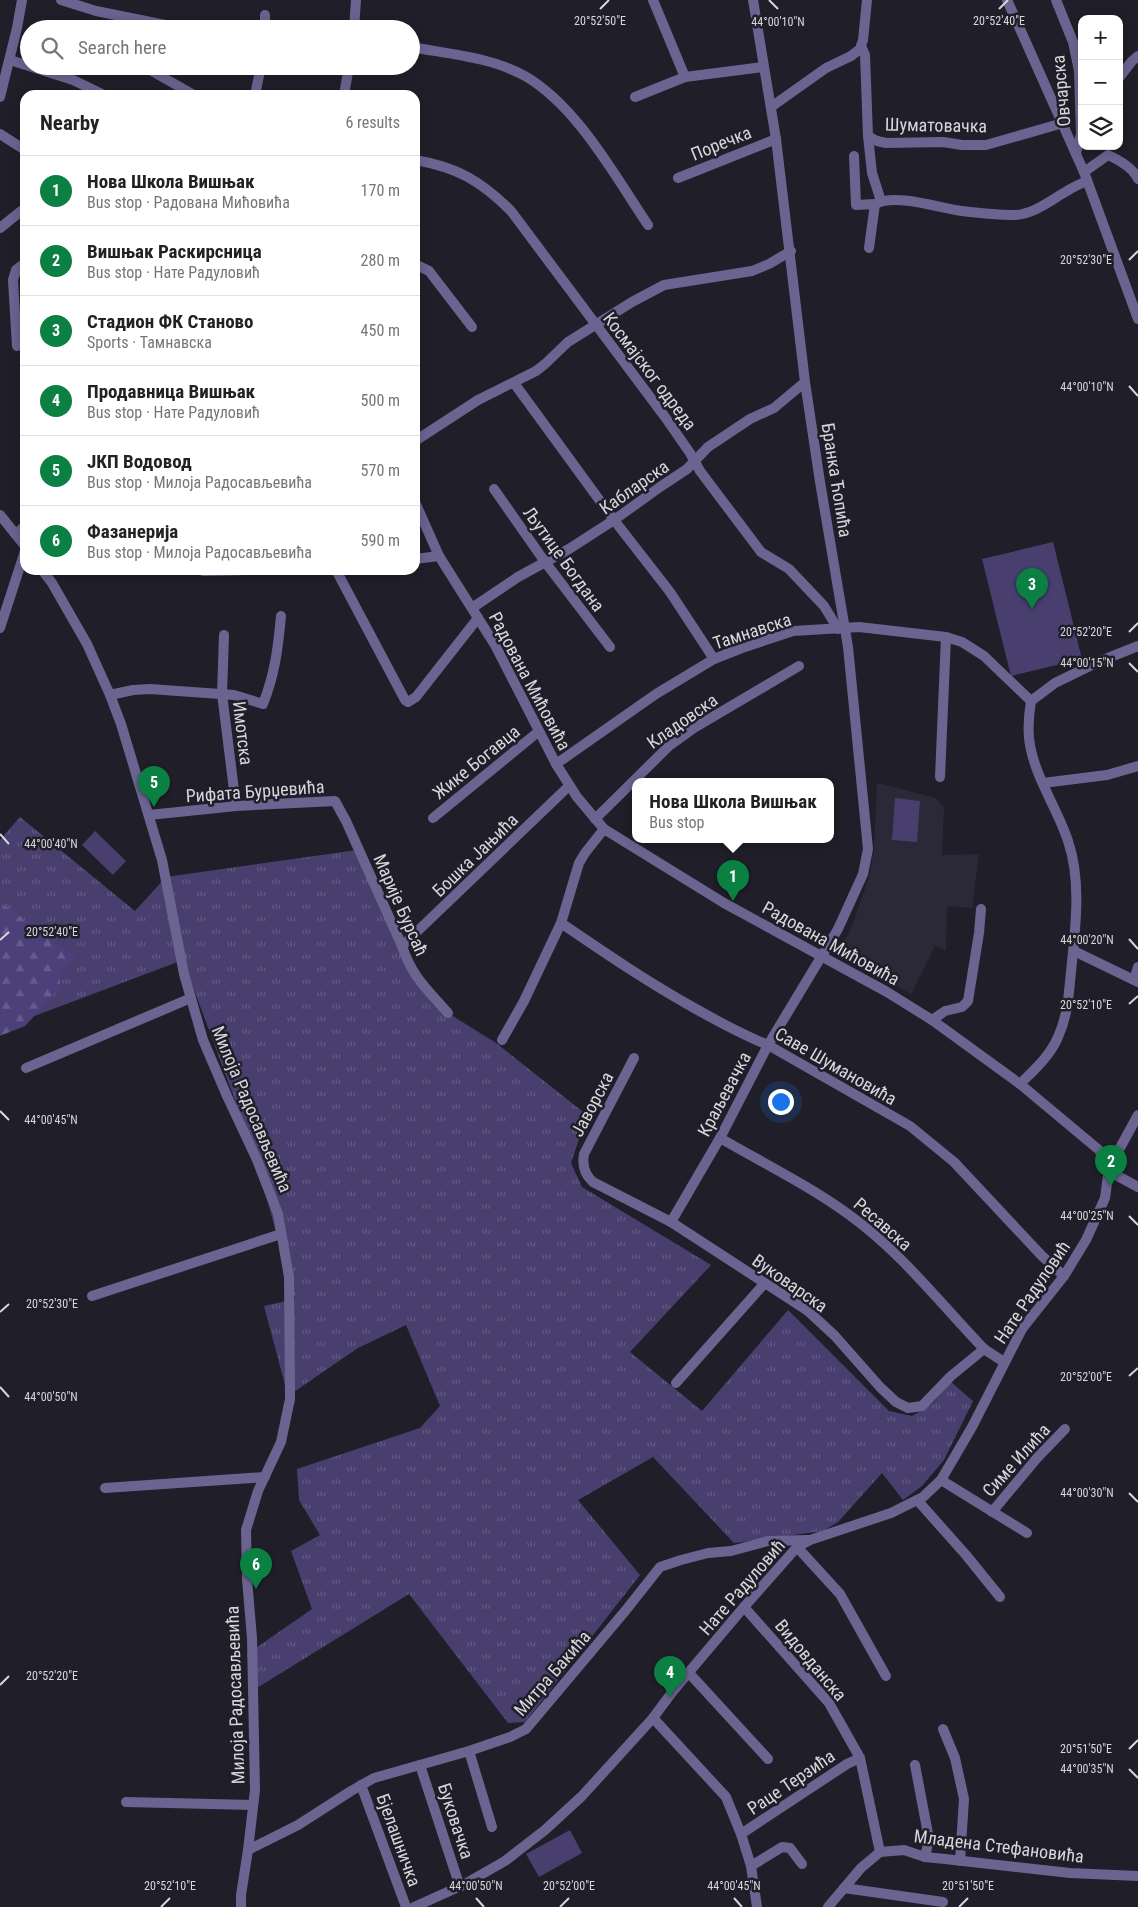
<!DOCTYPE html>
<html lang="en">
<head>
<meta charset="utf-8">
<style>
  body { margin:0; font-family:"Roboto Condensed",sans-serif; background:#f2f2f2; color:#222 }
  .controls { position:absolute; right:15px; top:15px; display:grid; overflow:hidden; border-radius:10px; box-shadow:0 2px 12px #0003 }
  .controls button { width:45px; height:45px; display:grid; place-items:center; padding:0; border:0; border-bottom:1px solid #e0e0e0; background:#fff; color:#222; font:25px sans-serif }
  .you { position:absolute; left:780px; top:1101px; width:18px; height:18px; margin:-12px; border:4px solid #fff; border-radius:50%; background:#1a73e8; box-shadow:0 0 0 8px #1a73e833 }
  .badge { display:grid; place-items:center; width:32px; height:32px; border-radius:50%; background:#0b8043; color:#fff; font-size:16px; font-weight:700 }
  .pin { position:absolute; translate:-50% -41px; filter:drop-shadow(0 1px 2px #0008) }
  .pin::after { content:''; position:absolute; top:26px; width:18px; height:15px; background:inherit; clip-path:polygon(0 0,100% 0,50% 100%) }
  .popup { position:absolute; left:632px; top:778px; width:202px; height:65px; box-sizing:border-box; display:grid; place-content:center; border-radius:10px; background:#fff; filter:drop-shadow(0 1px 4px #0005); font-size:16px; white-space:nowrap; color:#767676 }
  .popup b { font-size:19px; color:#222 }
  .popup::after { content:''; position:absolute; left:50%; top:100%; margin-left:-10px; border:10px solid transparent; border-top-color:#fff }
  .list { margin:0; padding:0; list-style:none }
  h2 { display:flex; justify-content:space-between; align-items:center; height:65px; margin:0; padding:0 20px; font-size:21px }
  h2 small { font-size:16px; font-weight:400; color:#767676 }
  .list li { display:grid; grid-template-columns:32px 1fr auto; gap:15px; align-items:center; box-sizing:border-box; height:70px; padding:0 20px; border-top:1px solid #e0e0e0 }
  .list b { display:block; font-size:19px; white-space:nowrap }
  .list p { margin:0; font-size:16px; white-space:nowrap; color:#767676 }
  .list em { font-size:16px; font-style:normal; color:#767676 }
  .icon { flex:none; width:28px; height:28px; fill:none; stroke:currentColor; stroke-width:2; stroke-linecap:round; stroke-linejoin:round }
  .map { position:relative; flex:none; width:1138px; height:1907px; overflow:hidden }
  .search { position:absolute; background:#fff; box-shadow:0 2px 12px #0003; left:20px; top:20px; width:400px; height:55px; display:flex; align-items:center; gap:12px; box-sizing:border-box; padding:0 18px; border-radius:28px; color:#767676; font-size:19px }
  .panel { position:absolute; background:#fff; box-shadow:0 2px 12px #0003; left:20px; top:90px; width:400px; height:485px; border-radius:15px }
  .map>svg:first-child { display:block }
</style>
</head>
<body>
<div class="map">
<svg width="1138" height="1907" viewBox="0 0 1138 1907">
  <defs>
    <pattern id="grass-tufts" width="24" height="20" patternUnits="userSpaceOnUse" patternTransform="scale(1.25)"><rect width="24" height="20" fill="#483f6f"/><path d="M3 7l-1-3M5 7V3M7 7l1-3M15 17l-1-3M17 17v-4M19 17l1-3" fill="none" stroke="#625a83"/></pattern>
    <pattern id="forest-firs" width="22" height="20" patternUnits="userSpaceOnUse" patternTransform="scale(1.25)"><rect width="22" height="20" fill="#4c407a"/><path d="M5 1l3.5 6h-7zM16 11l3.5 6h-7z" fill="#655b8c"/></pattern>
  </defs>
  <rect width="100%" height="100%" fill="#201e28"/>
  <polygon fill="#2b2937" points="877,783 936,798 944,808 942,855 979,854 972,908 947,906 946,951 935,946 911,994 843,958 838,949 848,935 854,921 869,877 874,849"/>
  <polygon fill="url(#grass-tufts)" points="20,817 135,911 166,877 357,850 407,962 448,1013 496,1043 587,1115 571,1163 582,1187 711,1265 630,1352 702,1411 788,1310 889,1411 912,1416 932,1404 951,1382 973,1401 944,1460 922,1486 903,1500 882,1473 838,1522 823,1531 734,1543 653,1457 578,1500 640,1575 525,1722 508,1723 409,1594 252,1691 247,1654 312,1609 291,1551 320,1535 299,1500 297,1469 420,1428 440,1406 406,1325 358,1348 288,1396 264,1306 295,1299 251,1143 183,960 0,1029 0,840"/>
  <polygon fill="url(#forest-firs)" points="4,905 76,957 60,973 60,988 25,1026 0,1036 0,909"/>
  <g fill="#483f6f">
    <polygon points="1053,542 1082,659 1011,676 982,559"/>
    <polygon points="895,798 920,801 917,842 892,840"/>
    <polygon points="95,831 126,861 113,875 82,845"/>
    <polygon points="570,1830 582,1853 539,1877 526,1854"/>
  </g>
  <g fill="none" stroke-linecap="round" stroke-linejoin="round">
    <g stroke="#6b6491" stroke-width="10">
      <polyline points="61,0 96,11 185,29"/>
      <polyline points="653,0 685,77"/>
      <polyline points="1007,0 1084,172 1138,319"/>
      <polyline points="1056,0 1073,42 1079,71 1081,134 1076,153"/>
      <polyline points="265,29 265,15"/>
      <polyline points="354,29 356,0"/>
      <polyline points="861,46 865,55 868,136 872,173 881,201"/>
      <path d="M411,47C449,54 491,57 525,76C577,106 615,176 648,225"/>
      <polyline points="10,60 73,80 104,95"/>
      <polyline points="143,66 194,95"/>
      <polyline points="1119,78 1132,61 1138,56"/>
      <polyline points="255,95 261,66"/>
      <polyline points="344,95 349,66"/>
      <polyline points="0,97 17,28 22,0"/>
      <polyline points="635,97 685,77 763,67"/>
      <polyline points="771,107 826,68 851,56 860,49 863,40 867,0"/>
      <polyline points="0,134 25,150"/>
      <polyline points="868,136 877,141 886,143 943,142 962,145 986,145 1063,123"/>
      <polyline points="854,156 856,205 875,204"/>
      <path d="M415,160C457,167 481,181 511,211L665,417L690,453L700,471L761,552L789,569L824,606L838,629"/>
      <path d="M1084,172L1108,155C1119,160 1133,168 1138,179"/>
      <polyline points="678,178 776,139"/>
      <polyline points="0,228 25,208"/>
      <path d="M869,248L875,204C896,193 939,208 962,211C979,213 998,215 1015,215C1034,214 1051,200 1067,191C1073,187 1080,184 1087,181"/>
      <polyline points="415,264 429,271 472,327"/>
      <polyline points="17,346 13,280 16,270 25,263"/>
      <polyline points="514,383 614,520 670,592 714,659"/>
      <polyline points="415,441 478,400 536,371 545,364 568,342 632,302 664,285 752,271 769,264 791,251"/>
      <polyline points="494,489 545,562 610,647"/>
      <polyline points="415,502 439,556 495,645 556,764 577,797 604,829 724,903 887,992 932,1020 1020,1084 1099,1150 1114,1174 1138,1187"/>
      <polyline points="0,515 25,546"/>
      <polyline points="16,534 25,526"/>
      <polyline points="415,559 439,556"/>
      <polyline points="42,570 52,583 87,644 110,695 121,724 162,860 184,974 203,1040 227,1096 257,1160 278,1214 289,1277 290,1399 281,1442 258,1491 246,1530 247,1579 252,1638 255,1790 248,1850 241,1895 241,1907"/>
      <polyline points="336,570 405,700 408,702 416,697 478,618"/>
      <polyline points="203,571 249,570"/>
      <polyline points="472,608 518,577 569,549 614,520 660,487 687,469 708,447 750,419 774,408 805,382"/>
      <polyline points="0,628 25,551"/>
      <polyline points="224,635 222,694 236,806"/>
      <path d="M110,695L133,690L150,689L234,695L263,704C275,674 278,648 281,616"/>
      <polyline points="556,764 656,694 714,659 742,648 793,631 859,627 946,637 962,642 984,656 1031,701"/>
      <polyline points="940,777 946,637"/>
      <polyline points="1043,783 1107,775 1138,766"/>
      <path d="M149,815L236,806L335,801L346,821L402,946C412,977 428,990 448,1013"/>
      <polyline points="433,818 538,732"/>
      <polyline points="595,819 669,746 694,728 799,666"/>
      <path d="M561,923C605,953 649,983 696,1009C719,1022 743,1035 768,1045L910,1126L954,1162L1042,1256L1064,1276"/>
      <polyline points="402,946 569,786"/>
      <polyline points="1074,951 1138,982"/>
      <polyline points="1134,980 1138,967"/>
      <polyline points="932,1020 945,1011 962,1007 968,1001 979,933 981,909"/>
      <polyline points="502,1040 524,1001 561,923 579,863 585,853 604,829"/>
      <path d="M634,1058L584,1154C582,1165 584,1174 593,1182L671,1222L808,1311L835,1336L880,1387L896,1402L908,1408L922,1406L951,1376L984,1349"/>
      <polyline points="26,1068 191,998"/>
      <path d="M1020,1084C1035,1069 1050,1056 1058,1037C1069,1013 1069,988 1072,962C1076,923 1081,879 1068,841C1057,807 1033,775 1029,738C1028,726 1029,713 1031,701L1055,683L1098,662L1138,646"/>
      <path d="M720,1138C763,1163 808,1185 848,1214C900,1251 940,1303 984,1349L1004,1362"/>
      <polyline points="671,1222 720,1138 768,1045 838,929 863,874 868,849 848,647 820,482 805,382 776,139 753,0"/>
      <polyline points="92,1296 281,1234"/>
      <polyline points="676,1383 764,1284"/>
      <polyline points="941,1480 1027,1533"/>
      <polyline points="105,1488 265,1477"/>
      <polyline points="918,1501 966,1555 1000,1597"/>
      <polyline points="992,1512 1037,1458 1065,1429"/>
      <polyline points="797,1547 840,1594 886,1676"/>
      <polyline points="744,1607 829,1703 860,1758 880,1852"/>
      <polyline points="689,1673 768,1759"/>
      <polyline points="653,1718 726,1797 741,1834 751,1866 757,1907"/>
      <polyline points="943,1729 955,1758 964,1799 960,1861"/>
      <polyline points="469,1751 492,1827"/>
      <polyline points="420,1765 460,1887"/>
      <polyline points="915,1765 929,1839 925,1857"/>
      <polyline points="361,1785 406,1907"/>
      <polyline points="126,1802 253,1805"/>
      <polyline points="741,1834 847,1764 860,1758"/>
      <polyline points="248,1850 298,1825 351,1791 374,1778 469,1751 510,1737 526,1729 626,1610 660,1567 681,1560 708,1553 731,1551 768,1541 809,1540"/>
      <polyline points="751,1866 782,1847 790,1848 802,1864"/>
      <polyline points="844,1888 943,1902"/>
      <polyline points="414,1907 463,1885 505,1861 545,1830 582,1796 653,1718 673,1691 744,1607 797,1547 810,1540 891,1513 923,1497 941,1480 972,1427 1022,1329 1064,1276 1086,1240 1105,1198 1109,1168 1138,1115"/>
      <polyline points="828,1907 861,1868 880,1852 904,1850 925,1857 945,1859 1070,1873 1138,1876"/>
    </g>
  </g>
  <path fill="none" stroke="#d7d6dc" stroke-width="2" d="M769,0L778,9M600,9L609,0M999,9L1008,0M1129,260L1138,251M1129,386L1138,396M1129,632L1138,623M1129,663L1138,672M0,834L9,844M1129,939L1138,949M0,940L9,932M1129,1004L1138,996M0,1111L9,1120M1129,1216L1138,1225M0,1312L9,1304M1129,1376L1138,1368M0,1387L9,1397M1129,1493L1138,1502M0,1685L9,1676M1129,1749L1138,1740M1129,1769L1138,1778M476,1898L484,1907M734,1898L742,1907M161,1907L170,1898M560,1907L569,1898M959,1907L968,1898"/>
  <g text-anchor="middle" dominant-baseline="central" stroke-width="5" stroke-linejoin="round" paint-order="stroke">
    <g font-size="18" fill="#d7d6dc" stroke="#201e28">
      <text transform="translate(1061 91) rotate(-95)">Овчарска</text>
      <text transform="translate(936 125) rotate(1)">Шуматовачка</text>
      <text transform="translate(721 143) rotate(-22)">Поречка</text>
      <text transform="translate(650 371) rotate(53)">Космајског одреда</text>
      <text transform="translate(837 480) rotate(81)">Бранка Ћопића</text>
      <text transform="translate(634 487) rotate(-35)">Кабларска</text>
      <text transform="translate(564 559) rotate(54)">Љутице Богдана</text>
      <text transform="translate(752 631) rotate(-18)">Тамнавска</text>
      <text transform="translate(530 681) rotate(62)">Радована Мићовића</text>
      <text transform="translate(682 721) rotate(-35)">Кладовска</text>
      <text transform="translate(243 733) rotate(83)">Имотска</text>
      <text transform="translate(476 762) rotate(-39)">Жике Богавца</text>
      <text transform="translate(255 791) rotate(-4)">Рифата Бурџевића</text>
      <text transform="translate(475 855) rotate(-44)">Бошка Јањића</text>
      <text transform="translate(401 905) rotate(66)">Марије Бурсаћ</text>
      <text transform="translate(831 943) rotate(29)">Радована Мићовића</text>
      <text transform="translate(836 1066) rotate(30)">Саве Шумановића</text>
      <text transform="translate(724 1094) rotate(-62)">Краљевачка</text>
      <text transform="translate(592 1104) rotate(-62)">Јаворска</text>
      <text transform="translate(252 1109) rotate(67)">Милоја Радосављевића</text>
      <text transform="translate(883 1224) rotate(41)">Ресавска</text>
      <text transform="translate(790 1283) rotate(35)">Вуковарска</text>
      <text transform="translate(1032 1292) rotate(-56)">Нате Радуловић</text>
      <text transform="translate(1016 1460) rotate(-48)">Симе Илића</text>
      <text transform="translate(742 1587) rotate(-49)">Нате Радуловић</text>
      <text transform="translate(811 1660) rotate(50)">Видовданска</text>
      <text transform="translate(552 1673) rotate(-49)">Митра Бакића</text>
      <text transform="translate(235 1695) rotate(-92)">Милоја Радосављевића</text>
      <text transform="translate(791 1782) rotate(-34)">Раце Терзића</text>
      <text transform="translate(456 1821) rotate(72)">Буковачка</text>
      <text transform="translate(399 1840) rotate(70)">Бјелашничка</text>
      <text transform="translate(999 1846) rotate(7)">Младена Стефановића</text>
    </g>
  </g>
  <g font-size="12" text-anchor="middle" fill="#d7d6dc" stroke="#201e28" stroke-width="5" stroke-linejoin="round" paint-order="stroke">
    <text x="600" y="25">20°52'50"E</text>
    <text x="999" y="25">20°52'40"E</text>
    <text x="778" y="26">44°00'10"N</text>
    <text x="1086" y="264">20°52'30"E</text>
    <text x="1087" y="391">44°00'10"N</text>
    <text x="1086" y="636">20°52'20"E</text>
    <text x="1087" y="667">44°00'15"N</text>
    <text x="51" y="848">44°00'40"N</text>
    <text x="52" y="936">20°52'40"E</text>
    <text x="1087" y="944">44°00'20"N</text>
    <text x="1086" y="1009">20°52'10"E</text>
    <text x="51" y="1124">44°00'45"N</text>
    <text x="1087" y="1220">44°00'25"N</text>
    <text x="52" y="1308">20°52'30"E</text>
    <text x="1086" y="1381">20°52'00"E</text>
    <text x="51" y="1401">44°00'50"N</text>
    <text x="1087" y="1497">44°00'30"N</text>
    <text x="52" y="1680">20°52'20"E</text>
    <text x="1086" y="1753">20°51'50"E</text>
    <text x="1087" y="1773">44°00'35"N</text>
    <text x="476" y="1890">44°00'50"N</text>
    <text x="734" y="1890">44°00'45"N</text>
    <text x="170" y="1890">20°52'10"E</text>
    <text x="569" y="1890">20°52'00"E</text>
    <text x="968" y="1890">20°51'50"E</text>
  </g>
</svg>
<div class="controls">
<button>+</button>
<button>−</button>
<button><svg class="icon" aria-label="layers" viewBox="0 0 24 24"><path d="M12 4l9 5-9 5-9-5zM3 14l9 5 9-5"/></svg></button>
</div>
<div class="you"></div>
<div class="pin badge" style="left:733px;top:901px">1</div>
<div class="popup"><b>Нова Школа Вишњак</b>Bus stop</div>
<div class="pin badge" style="left:1111px;top:1186px">2</div>
<div class="pin badge" style="left:1032px;top:609px">3</div>
<div class="pin badge" style="left:670px;top:1697px">4</div>
<div class="pin badge" style="left:154px;top:807px">5</div>
<div class="pin badge" style="left:256px;top:1589px">6</div>
<div class="search"><svg class="icon" aria-label="search" viewBox="0 0 24 24"><circle cx="10" cy="10" r="6"/><path d="M15 15l6 6"/></svg>Search here</div>
<section class="panel">
<h2>Nearby<small>6 results</small></h2>
<ul class="list">
<li><span class="badge">1</span><div><b>Нова Школа Вишњак</b><p>Bus stop · Радована Мићовића</p></div><em>170 m</em></li>
<li><span class="badge">2</span><div><b>Вишњак Раскирсница</b><p>Bus stop · Нате Радуловић</p></div><em>280 m</em></li>
<li><span class="badge">3</span><div><b>Стадион ФК Станово</b><p>Sports · Тамнавска</p></div><em>450 m</em></li>
<li><span class="badge">4</span><div><b>Продавница Вишњак</b><p>Bus stop · Нате Радуловић</p></div><em>500 m</em></li>
<li><span class="badge">5</span><div><b>ЈКП Водовод</b><p>Bus stop · Милоја Радосављевића</p></div><em>570 m</em></li>
<li><span class="badge">6</span><div><b>Фазанерија</b><p>Bus stop · Милоја Радосављевића</p></div><em>590 m</em></li>
</ul>
</section>
</div>
</body>
</html>
